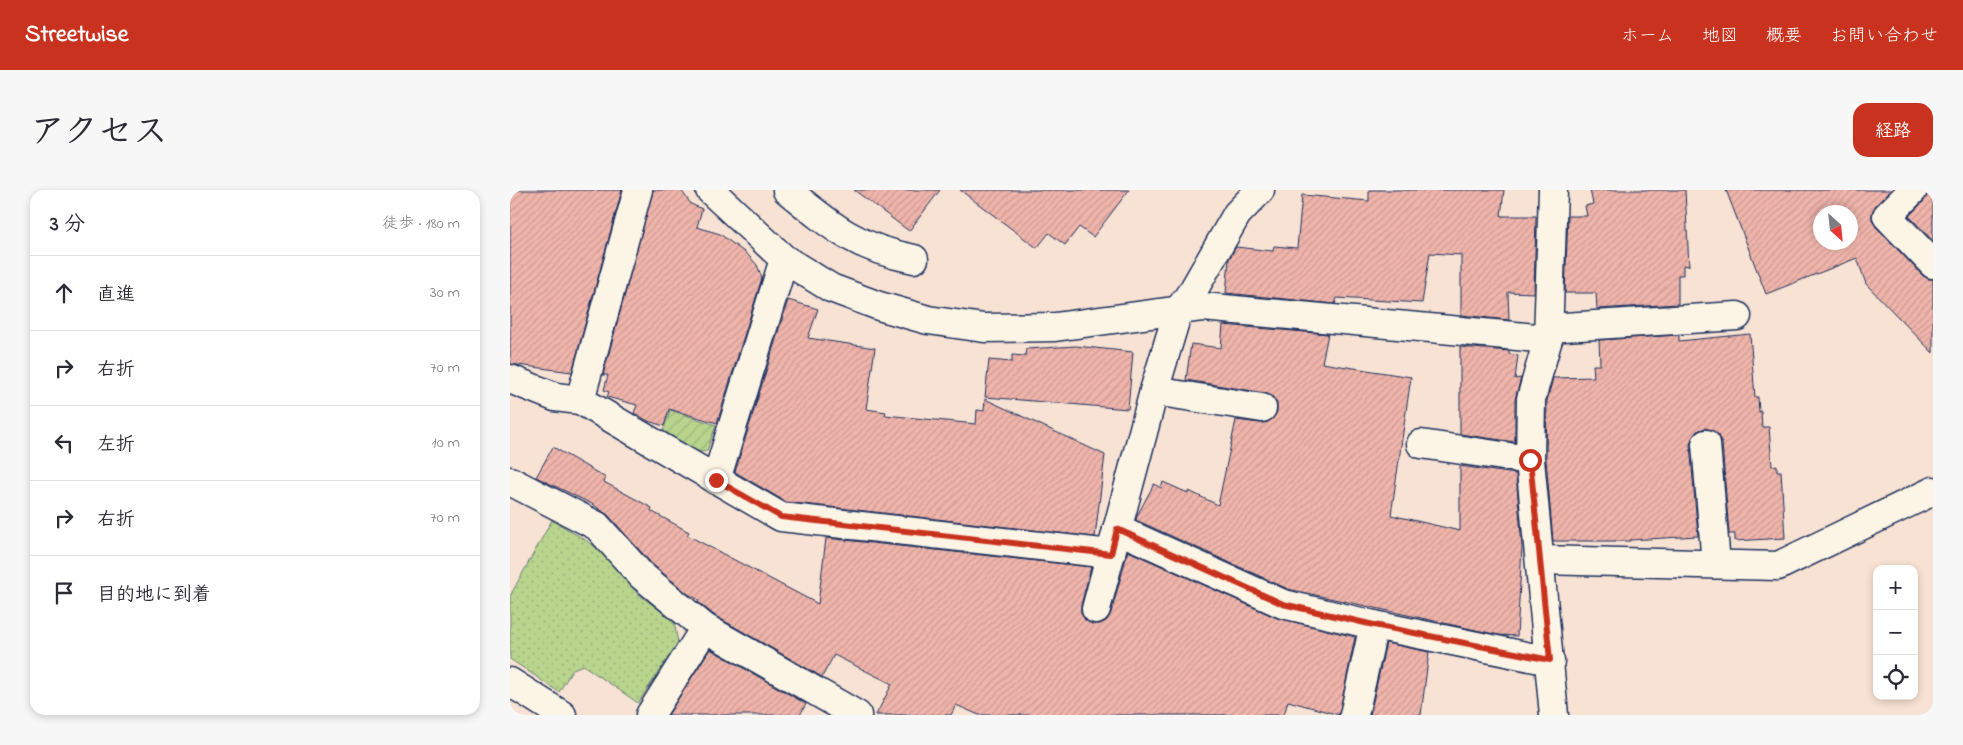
<!DOCTYPE html>
<html lang="ja">
<head>
<meta charset="utf-8">
<style>
  body { margin:0; font-family:"Indie Flower","Klee One",sans-serif; background:#f7f7f7; color:#2b2b33 }
  .controls { position:absolute; right:15px; bottom:15px; display:grid; overflow:hidden; border-radius:10px; box-shadow:0 2px 8px #0003 }
  .controls button { width:45px; height:45px; display:grid; place-items:center; padding:0; border:0; border-bottom:1px solid #e1e1e2; background:#fff; color:#2b2b33; font:25px sans-serif }
  .compass { position:absolute; left:1303px; top:15px; width:45px; height:45px; border-radius:50%; background:#fff; box-shadow:0 2px 8px #0003; rotate:153deg }
  .stop { position:absolute; width:15px; height:15px; margin:-11px; border:4px solid #c8321e; border-radius:50%; background:#fff }
  .stop.end { background:#c8321e; border-color:#fff; box-shadow:0 1px 5px #0008 }
  .list { margin:0; padding:0; list-style:none }
  h2 { display:flex; justify-content:space-between; align-items:center; height:65px; margin:0; padding:0 20px; font-size:21px }
  h2 small { font-size:16px; font-weight:400; color:#7c7c81 }
  .list li { display:grid; grid-template-columns:32px 1fr auto; gap:15px; align-items:center; box-sizing:border-box; height:75px; padding:0 20px; border-top:1px solid #e1e1e2 }
  .list b { display:block; font-size:19px; white-space:nowrap }
  .list em { font-size:16px; font-style:normal; color:#7c7c81 }
  .icon { flex:none; width:28px; height:28px; fill:none; stroke:currentColor; stroke-width:2; stroke-linecap:round; stroke-linejoin:round }
  .map { position:relative; flex:none; width:1423px; height:525px; overflow:hidden; border-radius:15px }
  header { display:flex; align-items:center; gap:30px; box-sizing:border-box; height:70px; padding:0 25px; background:#c8321e; color:#fff }
  header strong { font-size:24px }
  nav { display:flex; gap:28px; margin-inline-start:auto; font-size:18px }
  .intro { display:flex; align-items:center; justify-content:space-between; box-sizing:border-box; height:120px; padding:0 30px }
  h1 { margin:0; font-size:35px }
  .button { padding:12px 22px; border-radius:15px; background:#c8321e; color:#fff; font-size:18px; font-weight:700 }
  main { display:flex; gap:30px; padding:0 30px }
  aside { flex:1; background:#fff; border-radius:15px; box-shadow:0 2px 8px #0003 }
  .map>svg:first-child { display:block }
</style>
</head>
<body>
<header>
<strong>Streetwise</strong>
<nav><a>ホーム</a><a>地図</a><a>概要</a><a>お問い合わせ</a></nav>
</header>
<div class="intro"><h1>アクセス</h1><a class="button">経路</a></div>
<main>
<aside>
<h2>3 分<small>徒歩 · 180 m</small></h2>
<ul class="list">
<li><svg class="icon" aria-label="ahead" viewBox="0 0 24 24"><path d="M12 20V5M6 11l6-6 6 6"/></svg><div><b>直進</b></div><em>30 m</em></li>
<li><svg class="icon" aria-label="right" viewBox="0 0 24 24"><path d="M7 20v-9h11M14 6l5 5-5 5"/></svg><div><b>右折</b></div><em>70 m</em></li>
<li><svg class="icon" aria-label="left" viewBox="0 0 24 24"><path d="M17 20v-9H6M10 6l-5 5 5 5"/></svg><div><b>左折</b></div><em>10 m</em></li>
<li><svg class="icon" aria-label="right" viewBox="0 0 24 24"><path d="M7 20v-9h11M14 6l5 5-5 5"/></svg><div><b>右折</b></div><em>70 m</em></li>
<li><svg class="icon" aria-label="arrive" viewBox="0 0 24 24"><path d="M6 21V4h12l-3 4 3 4H6"/></svg><div><b>目的地に到着</b></div></li>
</ul>
</aside>
<div class="map">
<svg width="1423" height="525" viewBox="0 0 1423 525">
  <defs>
    <pattern id="grass-dots" width="8" height="8" patternUnits="userSpaceOnUse" patternTransform="scale(1.25)"><rect width="8" height="8" fill="#b8d48d"/><path d="M2 2h.1M6 6h.1" fill="none" stroke="#9eb67c" stroke-width="1.8" stroke-linecap="round"/></pattern>
    <pattern id="garden-furrows" width="10" height="10" patternUnits="userSpaceOnUse" patternTransform="scale(1.25)"><rect width="10" height="10" fill="#b8d48d"/><path d="M-1 1l2-2M0 10L10 0M9 11l2-2" fill="none" stroke="#9eb67c"/></pattern>
    <pattern id="building-hatch" width="6" height="6" patternUnits="userSpaceOnUse" patternTransform="scale(1.25)"><rect width="6" height="6" fill="#efb4aa"/><path d="M-1 1l2-2M0 6l6-6M5 7l2-2" fill="none" stroke="#cc9b95"/></pattern>
  </defs>
  <rect width="100%" height="100%" fill="#f8e2d3"/>
  <filter id="ink" filterUnits="userSpaceOnUse"><feTurbulence type="fractalNoise" baseFrequency=".02" numOctaves="2"/><feDisplacementMap in="SourceGraphic" scale="10" xChannelSelector="R" yChannelSelector="G"/><feConvolveMatrix kernelMatrix="1 2 1 2 8 2 1 2 1" color-interpolation-filters="sRGB"/></filter>
  <g filter="url(#ink)">
    <polygon fill="url(#grass-dots)" stroke="#6a8276" points="42,330 74,349 100,368 127,403 164,431 168,453 128,513 73,475 63,479 49,502 0,469 0,406"/>
    <polygon fill="url(#garden-furrows)" stroke="#6a8276" points="160,220 206,235 197,261 181,263 152,245"/>
    <g fill="url(#building-hatch)" stroke="#1b2f5e" fill-rule="evenodd">
      <polygon points="0,0 112,0 62,182 0,174"/>
      <polygon points="143,0 171,0 181,14 192,19 187,37 210,44 238,65 247,75 252,88 207,233 159,219 154,236 138,231 124,223 127,215 97,207 99,202 94,200 98,185 93,185"/>
      <polygon points="344,0 430,0 399,41"/>
      <polygon points="450,0 619,0 583,47 569,37 555,55 539,43 527,58"/>
      <polygon points="859,0 994,0 991,26 1026,26 1024,103 998,102 999,130 951,125 951,65 920,63 912,113 827,108 825,114 716,103 719,69 726,57 763,61 764,56 787,58 792,5 859,11"/>
      <polygon points="1080,0 1175,0 1179,76 1173,75 1173,85 1168,85 1168,114 1087,119 1086,103 1055,103 1058,26 1077,26 1075,16 1083,14"/>
      <path d="M1216,0H1381L1366,15L1362,22V30L1366,37L1412,85L1418,89H1423V163L1356,94L1347,68L1256,104ZM1310,22H1340V52H1310Z"/>
      <polygon points="1418,0 1423,0 1423,51 1399,26 1414,11"/>
      <polygon points="278,110 308,119 298,148 365,158 356,219 376,222 375,225 466,234 467,220 474,221 475,209 595,265 585,347 276,312 225,282"/>
      <polygon points="713,135 818,144 812,173 901,187 881,325 950,341 950,276 1006,284 1012,357 1007,446 989,445 778,399 626,330 628,324 644,294 651,298 653,292 678,303 679,301 708,315 726,230 750,233 758,232 764,227 767,221 767,213 762,206 755,203 676,190 681,154 711,158"/>
      <polygon points="1240,144 1245,207 1248,207 1249,222 1251,221 1252,237 1259,237 1262,276 1267,275 1267,281 1271,281 1275,348 1225,351 1225,344 1219,344 1212,253 1209,245 1202,240 1195,238 1187,241 1182,248 1180,255 1188,346 1120,350 1120,351 1043,351 1036,269 1037,211 1043,188 1084,187 1083,175 1090,175 1089,150 1169,145 1169,151"/>
      <polygon points="566,156 623,162 618,219 475,207 479,170 502,172 502,165 515,166 516,159"/>
      <polygon points="950,157 999,161 999,164 1008,166 1005,189 1011,188 1005,209 1005,252 950,244"/>
      <polygon points="43,257 96,288 94,292 142,318 141,321 179,342 177,345 308,414 316,348 581,377 571,415 571,423 575,430 582,434 590,434 597,430 601,423 618,361 767,428 845,447 829,525 778,511 774,525 469,525 446,515 441,525 366,525 382,494 324,465 312,487 204,425 188,412 189,410 178,404 142,374 98,325 82,314 26,287"/>
      <polygon points="876,453 919,462 911,525 860,525"/>
      <polygon points="200,459 296,514 290,525 158,525"/>
    </g>
    <g fill="none" stroke-linecap="round" stroke-linejoin="round">
      <g stroke="#1b2f5e" stroke-width="31">
        <g id="minor">
          <polyline points="200,0 274,69 321,98 369,116 418,130 474,138 545,137 693,117 1038,149"/>
          <path d="M277,0C321,36 346,58 404,69"/>
          <polyline points="1043,0 1038,149 1021,209 1020,270 1044,525"/>
          <polyline points="1403,0 1377,26 1423,74"/>
          <polyline points="1038,138 1227,126"/>
          <polyline points="0,189 45,207 70,210 271,327 601,364"/>
          <polyline points="644,201 752,218"/>
          <polyline points="70,210 128,0"/>
          <polyline points="911,254 1020,270"/>
          <polyline points="1196,254 1206,374"/>
          <polyline points="206,290 274,69"/>
          <polyline points="0,291 87,336 131,385 195,438 347,525"/>
          <polyline points="607,339 773,414 864,435 1040,471"/>
          <polyline points="1030,370 1268,376 1423,301"/>
          <polyline points="586,419 644,201 668,121 684,99 727,24 750,0"/>
          <polyline points="0,492 52,525"/>
          <polyline points="140,525 195,438"/>
          <polyline points="844,525 864,435"/>
        </g>
      </g>
      <use href="#minor" stroke="#fcf5e5" stroke-width="28"/>
    </g>
  </g>
  <g fill="none" stroke-linecap="round" stroke-linejoin="round" filter="url(#ink)">
    <polyline stroke="#c8321e" stroke-width="6" points="206,290 271,327 601,364 607,339 773,414 864,435 1040,470 1020,270"/>
  </g>
</svg>
<div class="controls">
<button>+</button>
<button>−</button>
<button><svg class="icon" aria-label="locate" viewBox="0 0 24 24"><circle cx="12" cy="12" r="6"/><path d="M12 2v4M12 18v4M2 12h4M18 12h4"/></svg></button>
</div>
<svg class="compass" viewBox="-18 -18 36 36"><path d="M0-13l5 13h-10z" fill="#e53935"/><path d="M0 13l5-13h-10z" fill="#7c7c81"/></svg>
<div class="stop" style="left:1020px;top:270px"></div>
<div class="stop end" style="left:206px;top:290px"></div>
</div>
</main>
</body>
</html>
